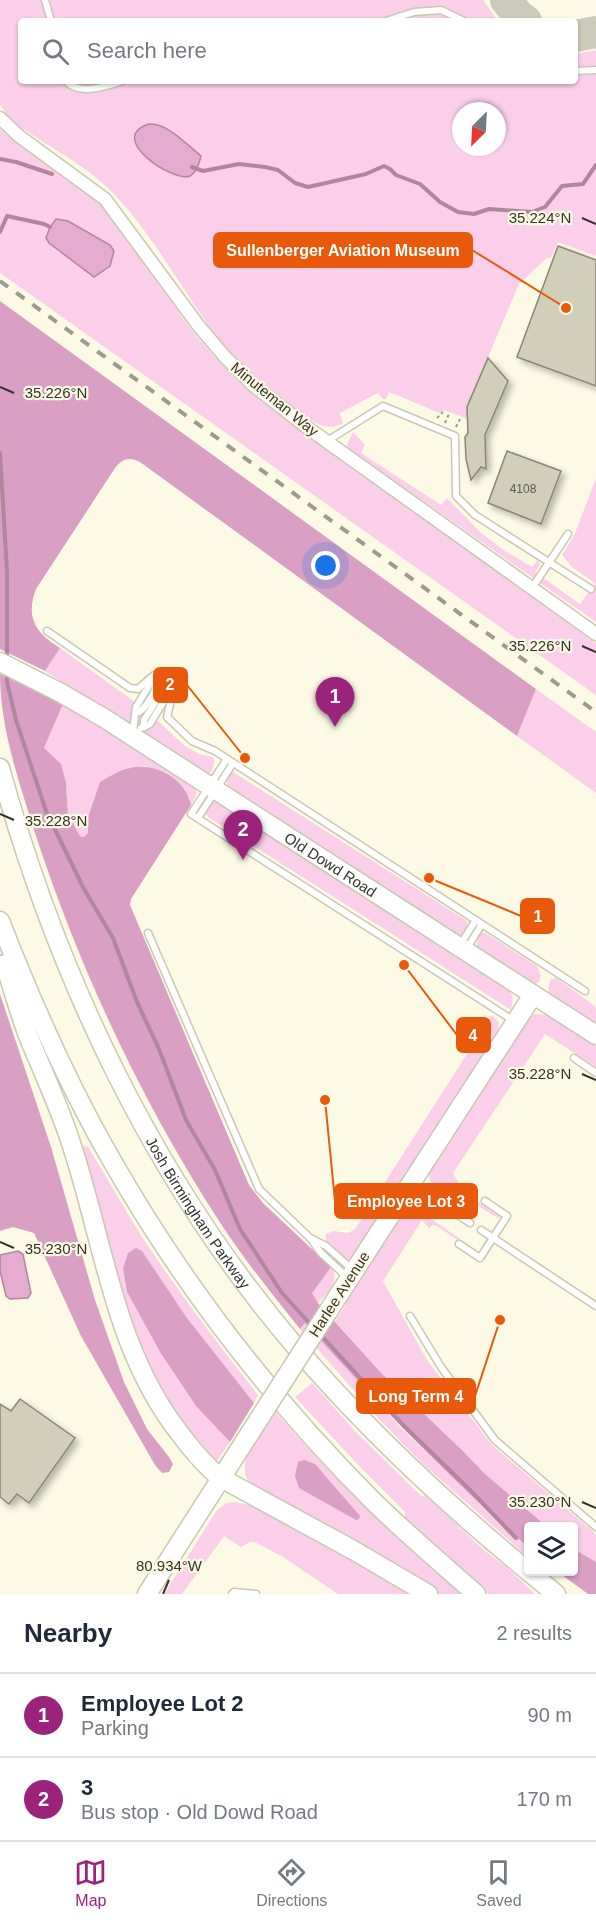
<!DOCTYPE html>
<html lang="en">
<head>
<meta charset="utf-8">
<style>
  body { margin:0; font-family:Arial,sans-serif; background:#f2f2f3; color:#1f2937 }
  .controls { position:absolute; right:18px; bottom:18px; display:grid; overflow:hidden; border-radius:6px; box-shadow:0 2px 4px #0004 }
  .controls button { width:54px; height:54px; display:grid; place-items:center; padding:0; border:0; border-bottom:2px solid #e0e1e3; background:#fff; color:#1f2937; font:30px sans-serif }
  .compass { position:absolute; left:452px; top:102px; width:54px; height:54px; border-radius:50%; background:#fff; box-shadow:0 2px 4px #0004; rotate:204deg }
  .you { position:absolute; left:326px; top:566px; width:21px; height:21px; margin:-15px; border:4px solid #fff; border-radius:50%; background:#1a73e8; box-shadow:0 0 0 9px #1a73e833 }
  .badge { display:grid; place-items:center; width:39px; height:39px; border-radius:50%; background:#9c237c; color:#fff; font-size:20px; font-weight:700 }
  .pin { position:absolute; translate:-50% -50px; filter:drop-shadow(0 2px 3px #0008) }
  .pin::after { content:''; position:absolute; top:32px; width:21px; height:18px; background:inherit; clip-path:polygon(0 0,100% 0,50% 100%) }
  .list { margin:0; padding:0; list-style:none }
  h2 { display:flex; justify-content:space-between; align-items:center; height:78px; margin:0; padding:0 24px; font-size:26px }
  h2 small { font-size:20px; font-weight:400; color:#747a83 }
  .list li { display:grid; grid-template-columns:39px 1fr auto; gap:18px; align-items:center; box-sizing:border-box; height:84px; padding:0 24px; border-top:2px solid #e0e1e3 }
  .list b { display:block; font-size:22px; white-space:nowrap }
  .list p { margin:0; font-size:20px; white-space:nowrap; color:#747a83 }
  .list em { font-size:20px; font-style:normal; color:#747a83 }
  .icon { flex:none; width:33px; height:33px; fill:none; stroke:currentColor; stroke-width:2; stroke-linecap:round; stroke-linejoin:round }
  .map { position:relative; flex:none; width:596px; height:1594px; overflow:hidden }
  .search { position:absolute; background:#fff; box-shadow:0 2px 4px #0004; left:18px; right:18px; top:18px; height:66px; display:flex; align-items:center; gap:15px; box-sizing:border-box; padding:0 21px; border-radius:6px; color:#747a83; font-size:22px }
  .sheet { height:246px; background:#fff }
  nav { display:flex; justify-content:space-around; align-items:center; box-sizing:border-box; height:84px; border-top:2px solid #e0e1e3; background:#fff; font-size:16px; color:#747a83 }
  nav a { display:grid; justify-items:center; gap:3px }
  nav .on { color:#9c237c }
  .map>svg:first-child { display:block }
</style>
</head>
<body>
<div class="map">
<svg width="596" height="1594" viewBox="0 0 596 1594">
  <defs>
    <filter id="shadow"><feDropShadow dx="4" dy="4" stdDeviation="3" flood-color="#0004"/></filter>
  </defs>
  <rect width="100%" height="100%" fill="#fcfae5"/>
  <g fill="#fbceea" fill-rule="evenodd">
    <path d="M0,0H483L498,21H21V81H575V54L596,50V256L558,242L551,258H547L519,284L467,407L468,419L444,410L442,414L389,392L386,399H383L378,393L340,413L343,423C325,434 307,418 294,408C270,390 245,373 226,349C186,299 158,240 114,194C87,165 42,144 10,119L0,105ZM461,111H497V147H461Z"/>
    <polygon points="0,129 15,142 80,186 101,203 190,328 218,361 249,391 596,643 596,695 0,273"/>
    <polygon points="353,432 365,445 361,453 441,505 447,498 481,533 505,551 532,567 538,560 540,565 535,572 580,604 595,583 572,567 562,555 574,536 596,478 596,622 346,447"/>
    <path d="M60,648L146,710L185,746L199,754L213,757C216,763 213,769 209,774H205L45,671Z"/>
    <polygon points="536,689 596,732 596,793 517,736"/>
    <polygon points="63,704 71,707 194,785 197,793 191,805 189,796 145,766 129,768 100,782 88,817 88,833 84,837 80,836 68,815 66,783 44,748"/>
    <path d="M233,772L467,921L468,927L462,935L456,936L229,789C226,783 226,775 233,772Z"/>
    <polygon points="214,802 220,802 507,986 513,998 511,1010 208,817 206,814 210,805"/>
    <polygon points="482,933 485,933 537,966 541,976 539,982 533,985 480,952 477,947 478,935"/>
    <polygon points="556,978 591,1003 596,1008 596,1026 549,993 548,988 551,979"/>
    <polygon points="535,1014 553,1016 596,1043 596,1067 545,1034 453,1173 458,1182 458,1188 499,1216 499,1219 467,1199 452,1196 441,1192 431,1183 428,1173 528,1018"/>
    <path d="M492,1015L499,1023L497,1033L354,1258L346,1260C338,1253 323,1246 326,1234L334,1231L348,1233L355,1229Z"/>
    <path d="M85,1146L88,1147C110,1182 129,1218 152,1252C186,1302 222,1349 258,1395L254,1403L187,1318L142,1251L123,1269L127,1292L160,1352L196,1406L230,1442L217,1461L212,1459V1456L182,1423L161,1392L129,1325L80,1149Z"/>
    <polygon points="413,1210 421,1212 479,1252 477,1253 437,1226 433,1225 429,1228 422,1220 383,1281 427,1360 492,1445 596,1534 596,1562 574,1549 574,1526 546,1526 484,1473 464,1452 422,1412 408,1395 383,1375 335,1321 345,1306 346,1297 399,1216 406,1211"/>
    <path d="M331,1267C341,1280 328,1293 318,1303L311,1292Z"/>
    <polygon points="305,1322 400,1427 490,1513 528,1547 528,1557 423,1464 378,1418 300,1329"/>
    <polygon points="312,1383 355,1431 422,1497 425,1495 485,1551 510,1570 535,1594 488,1594 405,1519 405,1512 360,1467 295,1397"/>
    <path d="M276,1413C334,1478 395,1538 461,1594H439L252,1488C231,1459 261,1435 276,1413Z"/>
    <polygon points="235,1502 254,1506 414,1594 338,1594 283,1557 255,1542 250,1542 241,1547 224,1536 182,1594 164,1594 217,1510 227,1503"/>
  </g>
  <g fill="#d99fc4">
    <path d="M0,301L536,689L517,736L140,462C129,457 123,458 115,468L36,589C25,618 36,633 60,648L45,671L0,649Z"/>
    <path d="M0,674L63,704L44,748L61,764L66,783L68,815L80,836L84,837L88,833V817L100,782C109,777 119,770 130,768C155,762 186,779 191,805L131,899L130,905L249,1185L263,1203L331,1267L312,1293L318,1303L383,1375L408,1395L422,1412L464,1452L484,1473L546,1526H528V1547C447,1476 377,1403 305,1323L300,1329C273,1295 245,1261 221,1224C142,1103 80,970 35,833C19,782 0,728 0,674Z"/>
    <polygon points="0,994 51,1147 95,1300 124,1382 147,1429 169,1457 173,1464 169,1472 162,1473 155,1465 81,1336 34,1233 13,1227 0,1231"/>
    <polygon points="136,1248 142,1251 187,1318 254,1403 230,1442 196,1406 160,1352 127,1292 123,1269 128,1253"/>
    <polygon points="304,1460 315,1464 360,1516 359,1519 356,1520 299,1488 295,1476 298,1462"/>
    <polygon points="574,1549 596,1562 596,1594 588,1594 558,1572 574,1572"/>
  </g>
  <g fill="#e6abd0" stroke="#b1879f" stroke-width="1.5">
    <path d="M149,124C168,123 187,145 201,156C199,163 197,172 190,176C174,183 105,138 149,124Z"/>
    <polygon points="56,219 68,221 110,245 114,251 110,266 94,277 49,243 46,238 50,227"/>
    <polygon points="18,1251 23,1254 31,1293 28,1298 10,1299 6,1296 0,1271 0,1255"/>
  </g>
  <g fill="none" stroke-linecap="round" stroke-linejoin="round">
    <g stroke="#b1879f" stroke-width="4">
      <polyline points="0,159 16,162 52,174"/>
      <polyline points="192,167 203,171 239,164 265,167 278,170 295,183 308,187 366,174 384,166 390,169 396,175 420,184 440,202 458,212 474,214 489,209 532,212 545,207 562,186 583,184 596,165"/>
      <polyline points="0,232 7,216 44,224 50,227"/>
      <polyline points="0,453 7,571 7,658"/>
      <polyline points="7,672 7,682 16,720 46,811 84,889 113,938 137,1002 159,1049 186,1120 215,1170 240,1229 282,1293 312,1326"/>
      <polyline points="319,1333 402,1424 469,1489 516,1538"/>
    </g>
    <g stroke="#cccab9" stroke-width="32">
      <polyline points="506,0 518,15 526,21"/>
      <polyline points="575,36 596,32"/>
    </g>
  </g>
  <g fill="#d1cfba" stroke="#898774" stroke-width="1.5" filter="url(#shadow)">
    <polygon points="558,246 596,260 596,386 517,357"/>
    <polygon points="488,358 508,381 485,435 486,469 481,467 471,480 466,459 465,437 468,433 467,407"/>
    <polygon points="507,451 561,471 541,524 488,503"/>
    <polygon points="20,1399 75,1438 29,1503 17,1494 9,1504 0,1497 0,1404 11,1411"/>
  </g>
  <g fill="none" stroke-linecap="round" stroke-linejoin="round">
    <g stroke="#c9c8b3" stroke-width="9">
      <g id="lane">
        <polyline points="45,0 51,21"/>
        <polyline points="386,21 414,12 441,10 464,21"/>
        <polyline points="575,71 596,70"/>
        <path d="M66,81C78,96 108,86 123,81"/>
        <polyline points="327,441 383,406 455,436 456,496 475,515 591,589"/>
        <polyline points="532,588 568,534"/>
        <polyline points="47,631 130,688 138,689 154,675 174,688 167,717 192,741 215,751 585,991"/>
        <path d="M137,713C145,709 156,693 156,683"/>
        <polyline points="144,727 150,724 164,701 162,686 164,682"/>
        <polyline points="141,728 144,727 144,720 162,692"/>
        <polyline points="133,732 136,707 150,684 156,683 162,686"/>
        <polyline points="227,759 191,814 514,1021"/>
        <polyline points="198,818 233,763"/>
        <polyline points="148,933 259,1189 311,1239 320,1252 348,1278"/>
        <polyline points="460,945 476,920"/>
        <polyline points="467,948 482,924"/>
        <polyline points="574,1058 596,1073"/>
        <polyline points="413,1186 470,1223"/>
        <polyline points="481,1230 596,1306"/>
        <polyline points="312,1239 326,1246 354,1271"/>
        <polyline points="459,1244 480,1258 507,1216 485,1201"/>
        <polyline points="410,1316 441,1367 495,1440 596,1527"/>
        <polyline points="232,1594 234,1592 256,1594"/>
      </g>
    </g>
    <g stroke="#c9c8b3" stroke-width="15">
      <polyline id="street" points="0,118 19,136 105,199 198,325 225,357 253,385 308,428 596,634"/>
    </g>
    <g stroke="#c9c8b3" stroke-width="21">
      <g id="secondary">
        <path id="s1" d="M0,662L61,693L104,718L596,1035"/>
        <path id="s2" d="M0,768C58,978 153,1179 295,1346C366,1429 445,1503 528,1571"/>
        <path d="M0,921C32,1003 67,1083 111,1159C182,1284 273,1401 375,1503C407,1534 442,1564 476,1594"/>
        <path d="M5,964C12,987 19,1011 27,1033C42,1070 59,1106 71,1143C104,1242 114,1351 181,1435C193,1451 205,1466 221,1478L353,1550L428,1594"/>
        <polyline points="327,1313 533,995"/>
        <polyline points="529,1572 556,1594"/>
        <polyline points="147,1594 250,1433"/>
      </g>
    </g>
    <g stroke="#9c9b8d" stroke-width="2" stroke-dasharray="3 3" stroke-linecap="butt">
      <polyline points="437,418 443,412"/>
      <polyline points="445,423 449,414"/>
      <polyline points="456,427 460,419"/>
    </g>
    <use href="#lane" stroke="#fff" stroke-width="6"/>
    <use href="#street" stroke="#fff" stroke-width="12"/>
    <use href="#secondary" stroke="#fff" stroke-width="18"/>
    <polyline stroke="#9c9b8d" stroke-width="4" stroke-dasharray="10 10" stroke-linecap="butt" points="0,281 596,712"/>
    <g stroke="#c9c8b3" stroke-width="21" stroke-linecap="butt">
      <polyline id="secondary-bridge" points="250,1433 327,1313"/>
    </g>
    <use href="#secondary-bridge" stroke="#fff" stroke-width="18"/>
  </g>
  <path fill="none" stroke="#34342c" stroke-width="2" d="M582,218L596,224M0,387L14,393M582,646L596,652M0,814L14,820M582,1074L596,1080M0,1242L14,1248M582,1502L596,1508M163,1594L169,1580"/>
  <g text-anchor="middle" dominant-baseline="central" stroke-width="4.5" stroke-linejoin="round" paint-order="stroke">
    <g font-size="12" fill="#5b5b50">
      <text x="523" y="489">4108</text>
    </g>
    <g font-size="15" fill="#34342c" stroke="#fcfae5">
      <text transform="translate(275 399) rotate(39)">Minuteman Way</text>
      <text stroke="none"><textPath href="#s1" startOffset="388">Old Dowd Road</textPath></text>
      <text stroke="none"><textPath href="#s2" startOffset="489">Josh Birmingham Parkway</textPath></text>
      <text transform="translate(339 1294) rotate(-57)">Harlee Avenue</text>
    </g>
  </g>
  <g font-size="15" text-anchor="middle" fill="#34342c" stroke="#fcfae5" stroke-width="4.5" stroke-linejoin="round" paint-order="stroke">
    <text x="540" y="223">35.224°N</text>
    <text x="56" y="398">35.226°N</text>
    <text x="540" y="651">35.226°N</text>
    <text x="56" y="826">35.228°N</text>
    <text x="540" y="1079">35.228°N</text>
    <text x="56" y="1254">35.230°N</text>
    <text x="540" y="1507">35.230°N</text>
    <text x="169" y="1571">80.934°W</text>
  </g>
  <path fill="none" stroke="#e8590c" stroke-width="2" d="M566 308L472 250M245 758L187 685M429 878L521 916M404 965L457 1035M325 1100L335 1201M500 1320L475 1396"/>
  <g fill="#e8590c" stroke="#fcfae5" stroke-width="2">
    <circle cx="566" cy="308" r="6"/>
    <circle cx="245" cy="758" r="6"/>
    <circle cx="429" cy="878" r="6"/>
    <circle cx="404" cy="965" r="6"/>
    <circle cx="325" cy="1100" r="6"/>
    <circle cx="500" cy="1320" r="6"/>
  </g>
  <g fill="#e8590c" stroke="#e8590c" stroke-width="2">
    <rect x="214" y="233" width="258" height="34" rx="6"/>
    <rect x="154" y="668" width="33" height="34" rx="6"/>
    <rect x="521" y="899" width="33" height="34" rx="6"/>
    <rect x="457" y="1018" width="33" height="34" rx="6"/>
    <rect x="335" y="1184" width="142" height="34" rx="6"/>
    <rect x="357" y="1379" width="118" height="34" rx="6"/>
  </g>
  <g font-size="16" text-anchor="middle" font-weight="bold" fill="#fff">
    <text x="343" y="256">Sullenberger Aviation Museum</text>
    <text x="170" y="690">2</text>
    <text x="538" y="922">1</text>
    <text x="473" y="1041">4</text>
    <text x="406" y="1207">Employee Lot 3</text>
    <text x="416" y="1402">Long Term 4</text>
  </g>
</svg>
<div class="controls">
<button><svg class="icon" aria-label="layers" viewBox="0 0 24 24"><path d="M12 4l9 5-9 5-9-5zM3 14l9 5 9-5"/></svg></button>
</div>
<svg class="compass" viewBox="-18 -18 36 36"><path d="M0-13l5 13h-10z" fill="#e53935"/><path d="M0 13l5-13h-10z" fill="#747a83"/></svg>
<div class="you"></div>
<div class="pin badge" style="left:335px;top:727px">1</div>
<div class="pin badge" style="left:243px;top:860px">2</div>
<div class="search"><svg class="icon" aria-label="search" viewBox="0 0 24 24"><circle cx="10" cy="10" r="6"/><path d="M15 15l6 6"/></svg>Search here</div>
</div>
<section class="sheet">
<h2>Nearby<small>2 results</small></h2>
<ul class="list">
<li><span class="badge">1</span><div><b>Employee Lot 2</b><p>Parking</p></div><em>90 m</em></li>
<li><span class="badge">2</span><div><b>3</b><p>Bus stop · Old Dowd Road</p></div><em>170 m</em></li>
</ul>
</section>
<nav>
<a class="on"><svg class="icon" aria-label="map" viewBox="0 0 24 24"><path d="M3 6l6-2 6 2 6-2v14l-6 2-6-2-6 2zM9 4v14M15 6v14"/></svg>Map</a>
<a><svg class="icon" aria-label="directions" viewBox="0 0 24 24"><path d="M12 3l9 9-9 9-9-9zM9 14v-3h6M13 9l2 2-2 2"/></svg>Directions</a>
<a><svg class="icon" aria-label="saved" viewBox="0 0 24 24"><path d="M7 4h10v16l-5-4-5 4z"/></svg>Saved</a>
</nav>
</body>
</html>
